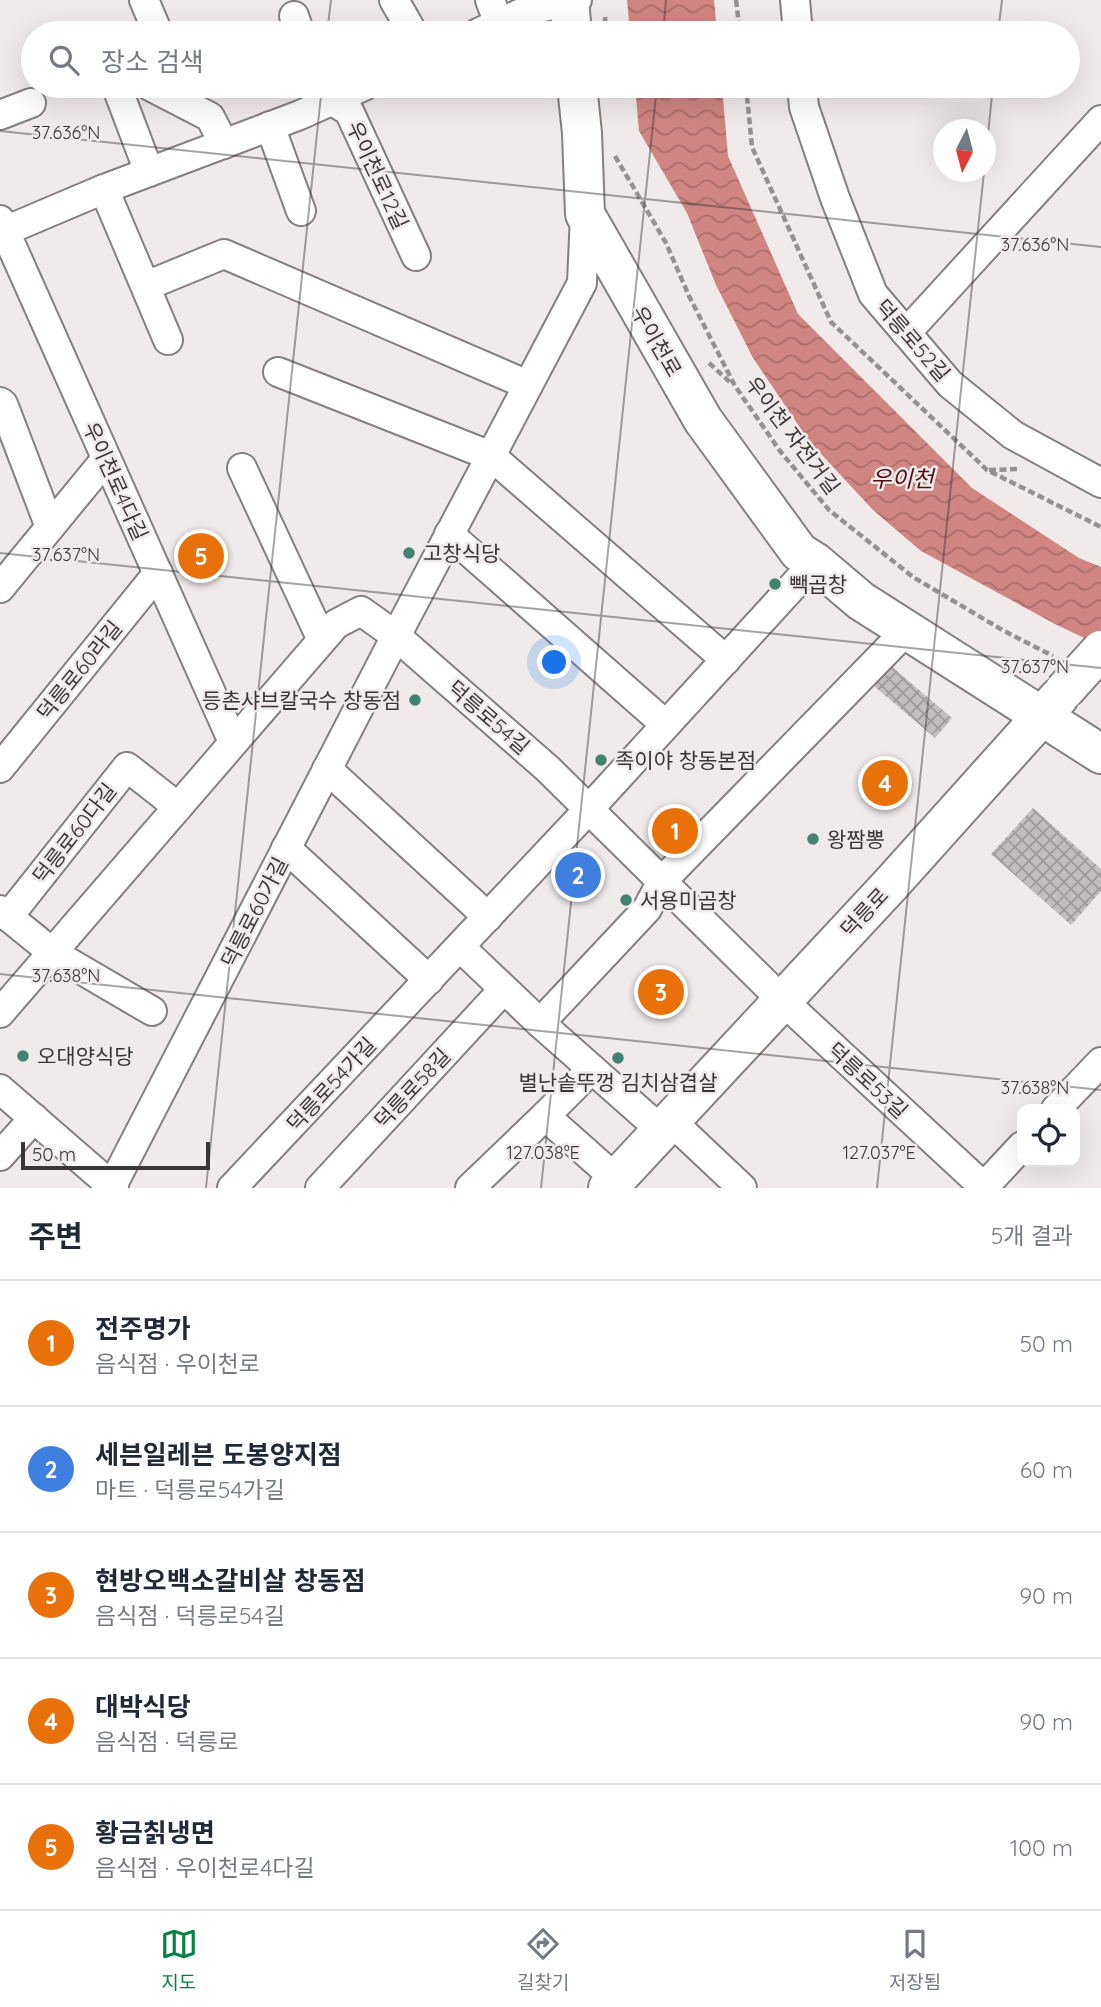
<!DOCTYPE html>
<html lang="ko">
<head>
<meta charset="utf-8">
<style>
  body { margin:0; font-family:Quicksand,"Noto Sans KR",sans-serif; background:#f6f6f7; color:#1f2937 }
  .controls { position:absolute; right:21px; bottom:21px; display:grid; overflow:hidden; border-radius:14px; box-shadow:0 7px 28px #0002 }
  .controls button { width:63px; height:63px; display:grid; place-items:center; padding:0; border:0; border-bottom:2px solid #e0e1e3; background:#fff; color:#1f2937; font:35px sans-serif }
  .compass { position:absolute; left:933px; top:119px; width:63px; height:63px; border-radius:50%; background:#fff; box-shadow:0 7px 28px #0002; rotate:186deg }
  .scale { position:absolute; left:21px; bottom:18px; width:189px; box-sizing:border-box; padding-left:7px; border:4px solid #383636; border-top:0; font-size:19px; line-height:24px; white-space:nowrap; color:#383636; -webkit-text-stroke:5px #f0ebea; paint-order:stroke }
  .you { position:absolute; left:555px; top:663px; width:24px; height:24px; margin:-18px; border:5px solid #fff; border-radius:50%; background:#1a73e8; box-shadow:0 0 0 10px #1a73e833 }
  .badge { display:grid; place-items:center; width:46px; height:46px; border-radius:50%; background:#0b8043; color:#fff; font-size:23px; font-weight:700 }
  .pin { position:absolute; translate:-50% -50%; border:4px solid #fff; box-shadow:0 2px 7px #0006 }
  .list { margin:0; padding:0; list-style:none }
  h2 { display:flex; justify-content:space-between; align-items:center; height:91px; margin:0; padding:0 28px; font-size:30px }
  h2 small { font-size:23px; font-weight:400; color:#747a83 }
  .list li { display:grid; grid-template-columns:46px 1fr auto; gap:21px; align-items:center; box-sizing:border-box; height:126px; padding:0 28px; border-top:2px solid #e0e1e3 }
  .list b { display:block; font-size:26px; white-space:nowrap }
  .list p { margin:0; font-size:23px; white-space:nowrap; color:#747a83 }
  .list em { font-size:23px; font-style:normal; color:#747a83 }
  .icon { flex:none; width:38px; height:38px; fill:none; stroke:currentColor; stroke-width:2; stroke-linecap:round; stroke-linejoin:round }
  .map { position:relative; flex:none; width:1101px; height:1188px; overflow:hidden }
  .search { position:absolute; background:#fff; box-shadow:0 7px 28px #0002; left:21px; right:21px; top:21px; height:77px; display:flex; align-items:center; gap:18px; box-sizing:border-box; padding:0 24px; border-radius:38px; color:#747a83; font-size:26px }
  .sheet { height:721px; background:#fff }
  nav { display:flex; justify-content:space-around; align-items:center; box-sizing:border-box; height:98px; border-top:2px solid #e0e1e3; background:#fff; font-size:19px; color:#747a83 }
  nav a { display:grid; justify-items:center; gap:4px }
  nav .on { color:#0b8043 }
  .map>svg:first-child { display:block }
</style>
</head>
<body>
<div class="map">
<svg width="1101" height="1188" viewBox="0 0 1101 1188">
  <defs>
    <pattern id="water-waves" width="16" height="10" patternUnits="userSpaceOnUse" patternTransform="scale(1.75)"><rect width="16" height="10" fill="#d08581"/><path d="M0 5q4-4 8 0t8 0" fill="none" stroke="#aa6e6a"/></pattern>
    <pattern id="building-cross-hatch" width="8" height="8" patternUnits="userSpaceOnUse" patternTransform="scale(1.75)"><rect width="8" height="8" fill="#c3bebe"/><path d="M0 0l8 8M0 8l8-8" fill="none" stroke="#9f9b9b"/></pattern>
  </defs>
  <rect width="100%" height="100%" fill="#f0ebea"/>
  <g fill="url(#water-waves)">
    <polygon points="627,0 714,0 717,33 630,33"/>
    <polygon points="635,86 722,86 728,156 798,314 972,488 1079,558 1101,567 1101,646 1055,624 921,551 873,510 809,441 753,358 716,285 687,213 639,131"/>
  </g>
  <g fill="url(#building-cross-hatch)">
    <polygon points="891,666 952,718 935,738 874,686"/>
    <polygon points="1033,808 1101,869 1101,891 1071,925 991,854"/>
  </g>
  <g fill="none" stroke-linecap="round" stroke-linejoin="round">
    <g stroke="#84807f" stroke-width="32">
      <g id="street">
        <polyline points="144,0 158,33"/>
        <polyline points="394,0 413,33"/>
        <polyline points="490,0 499,24"/>
        <polyline points="795,0 798,33"/>
        <polyline points="294,16 300,33"/>
        <polyline points="478,33 528,10 577,0"/>
        <polyline points="125,86 118,90 149,172"/>
        <polyline points="150,86 210,117 224,144"/>
        <polyline points="802,86 804,107 835,198 873,294 950,384 1013,435 1101,483"/>
        <polyline points="321,91 332,101 349,111 416,256"/>
        <polyline points="0,115 31,103"/>
        <polyline points="270,126 301,211"/>
        <polyline points="104,189 168,340"/>
        <polyline points="0,220 233,742"/>
        <polyline points="0,233 104,189 300,115 364,86"/>
        <polyline points="146,286 224,254 528,385"/>
        <polyline points="906,333 1101,120"/>
        <polyline points="278,372 491,456 726,660"/>
        <polyline points="0,402 3,404 50,527"/>
        <polyline points="242,468 322,640"/>
        <polyline points="449,534 666,725"/>
        <polyline points="0,588 106,459"/>
        <polyline points="0,768 158,573"/>
        <polyline points="327,769 488,917"/>
        <polyline points="286,848 429,980"/>
        <polyline points="0,910 53,953 152,1011"/>
        <polyline points="8,917 127,767 178,807"/>
        <polyline points="460,947 540,1023 661,1130"/>
        <polyline points="0,1013 336,624 361,611 396,636 548,769 782,1000 985,1188"/>
        <polyline points="540,1023 647,909 662,881 906,631"/>
        <polyline points="0,1089 114,1188"/>
        <polyline points="1056,1109 1101,1062"/>
        <polyline points="545,1116 592,1069"/>
        <polyline points="670,1120 742,1188"/>
        <polyline points="0,1156 34,1118"/>
        <polyline points="111,1188 396,636 582,283 585,214"/>
        <polyline points="232,1188 589,809 815,562"/>
        <polyline points="320,1188 504,989"/>
        <polyline points="470,1188 545,1116 616,1179"/>
        <polyline points="983,1188 1022,1146"/>
      </g>
    </g>
    <g stroke="#84807f" stroke-width="42">
      <g id="secondary">
        <polyline points="569,0 572,33"/>
        <polyline points="577,86 582,133 585,214 703,420 799,552 815,562 861,601 1101,754"/>
        <polyline points="608,1188 892,883 1059,697"/>
      </g>
    </g>
    <g stroke="#949190" stroke-width="4.5" stroke-dasharray="7 3.5" stroke-linecap="butt">
      <polyline points="736,0 740,33"/>
      <polyline points="605,17 606,33"/>
      <polyline points="746,86 752,147 831,322 987,470 1101,527"/>
      <polyline points="615,156 666,243 689,296 735,386 780,451 829,510 913,577 1004,631 1053,656"/>
      <polyline points="709,363 731,383"/>
      <polyline points="989,470 1019,469"/>
    </g>
    <use href="#street" stroke="#fff" stroke-width="28"/>
    <use href="#secondary" stroke="#fff" stroke-width="38"/>
    <g stroke="#84807f" stroke-width="42" stroke-linecap="butt">
      <polyline id="secondary-bridge" points="1064,691 1101,650"/>
    </g>
    <use href="#secondary-bridge" stroke="#fff" stroke-width="38"/>
  </g>
  <path fill="none" stroke="#383636" stroke-width="2" stroke-opacity="0.45" d="M327,33L331,0M663,33L666,0M998,33L1002,0M0,131L1101,247M986,153L993,86M0,553L1101,668M0,974L1101,1090M206,1188L322,86M541,1188L657,86M877,1188L984,172"/>
  <g fill="#428270" stroke="#f0ebea" stroke-width="2.5">
    <circle cx="409" cy="553" r="7"/>
    <circle cx="775" cy="584" r="7"/>
    <circle cx="415" cy="700" r="7"/>
    <circle cx="601" cy="760" r="7"/>
    <circle cx="813" cy="839" r="7"/>
    <circle cx="626" cy="900" r="7"/>
    <circle cx="23" cy="1056" r="7"/>
    <circle cx="618" cy="1058" r="7"/>
  </g>
  <g text-anchor="middle" dominant-baseline="central" stroke-width="5" stroke-linejoin="round" paint-order="stroke">
    <g font-size="21" fill="#383636" stroke="#f0ebea">
      <text transform="translate(378 175) rotate(65)">우이천로12길</text>
      <text transform="translate(913 340) rotate(49)">덕릉로52길</text>
      <text transform="translate(657 341) rotate(60)">우이천로</text>
      <text transform="translate(793 435) rotate(53)">우이천 자전거길</text>
      <text transform="translate(116 481) rotate(66)">우이천로4다길</text>
      <text transform="translate(79 670) rotate(-51)">덕릉로60라길</text>
      <text transform="translate(489 717) rotate(41)">덕릉로54길</text>
      <text transform="translate(74 833) rotate(-52)">덕릉로60다길</text>
      <text transform="translate(254 912) rotate(-63)">덕릉로60가길</text>
      <text transform="translate(864 912) rotate(-47)">덕릉로</text>
      <text transform="translate(868 1080) rotate(43)">덕릉로53길</text>
      <text transform="translate(331 1084) rotate(-47)">덕릉로54가길</text>
      <text transform="translate(412 1088) rotate(-47)">덕릉로58길</text>
    </g>
    <g font-size="21" fill="#383636" stroke="#f0ebea" text-anchor="start">
      <text x="423" y="553">고창식당</text>
      <text x="789" y="584">빽곱창</text>
      <text x="401" y="700" text-anchor="end">등촌샤브칼국수 창동점</text>
      <text x="615" y="760">족이야 창동본점</text>
      <text x="827" y="839">왕짬뽕</text>
      <text x="640" y="900">서용미곱창</text>
      <text x="37" y="1056">오대양식당</text>
      <text x="618" y="1082" text-anchor="middle">별난솥뚜껑 김치삼겹살</text>
    </g>
    <g font-size="23" font-style="italic" fill="#530f12" stroke="#f0ebea">
      <text x="902" y="478">우이천</text>
    </g>
  </g>
  <g font-size="18" text-anchor="middle" fill="#383636" stroke="#f0ebea" stroke-width="5" stroke-linejoin="round" paint-order="stroke">
    <text x="66" y="139">37.636°N</text>
    <text x="1035" y="251">37.636°N</text>
    <text x="66" y="561">37.637°N</text>
    <text x="1035" y="673">37.637°N</text>
    <text x="66" y="982">37.638°N</text>
    <text x="1035" y="1094">37.638°N</text>
    <text x="543" y="1159">127.038°E</text>
    <text x="879" y="1159">127.037°E</text>
  </g>
</svg>
<div class="controls">
<button><svg class="icon" aria-label="locate" viewBox="0 0 24 24"><circle cx="12" cy="12" r="6"/><path d="M12 2v4M12 18v4M2 12h4M18 12h4"/></svg></button>
</div>
<svg class="compass" viewBox="-18 -18 36 36"><path d="M0-13l5 13h-10z" fill="#e53935"/><path d="M0 13l5-13h-10z" fill="#747a83"/></svg>
<div class="scale">50 m</div>
<div class="you"></div>
<div class="pin badge" style="left:675px;top:831px;background:#e8710a">1</div>
<div class="pin badge" style="left:578px;top:875px;background:#3f7fe0">2</div>
<div class="pin badge" style="left:661px;top:992px;background:#e8710a">3</div>
<div class="pin badge" style="left:885px;top:783px;background:#e8710a">4</div>
<div class="pin badge" style="left:201px;top:556px;background:#e8710a">5</div>
<div class="search"><svg class="icon" aria-label="search" viewBox="0 0 24 24"><circle cx="10" cy="10" r="6"/><path d="M15 15l6 6"/></svg>장소 검색</div>
</div>
<section class="sheet">
<h2>주변<small>5개 결과</small></h2>
<ul class="list">
<li><span class="badge" style="background:#e8710a">1</span><div><b>전주명가</b><p>음식점 · 우이천로</p></div><em>50 m</em></li>
<li><span class="badge" style="background:#3f7fe0">2</span><div><b>세븐일레븐 도봉양지점</b><p>마트 · 덕릉로54가길</p></div><em>60 m</em></li>
<li><span class="badge" style="background:#e8710a">3</span><div><b>현방오백소갈비살 창동점</b><p>음식점 · 덕릉로54길</p></div><em>90 m</em></li>
<li><span class="badge" style="background:#e8710a">4</span><div><b>대박식당</b><p>음식점 · 덕릉로</p></div><em>90 m</em></li>
<li><span class="badge" style="background:#e8710a">5</span><div><b>황금칡냉면</b><p>음식점 · 우이천로4다길</p></div><em>100 m</em></li>
</ul>
</section>
<nav>
<a class="on"><svg class="icon" aria-label="map" viewBox="0 0 24 24"><path d="M3 6l6-2 6 2 6-2v14l-6 2-6-2-6 2zM9 4v14M15 6v14"/></svg>지도</a>
<a><svg class="icon" aria-label="directions" viewBox="0 0 24 24"><path d="M12 3l9 9-9 9-9-9zM9 14v-3h6M13 9l2 2-2 2"/></svg>길찾기</a>
<a><svg class="icon" aria-label="saved" viewBox="0 0 24 24"><path d="M7 4h10v16l-5-4-5 4z"/></svg>저장됨</a>
</nav>
</body>
</html>
